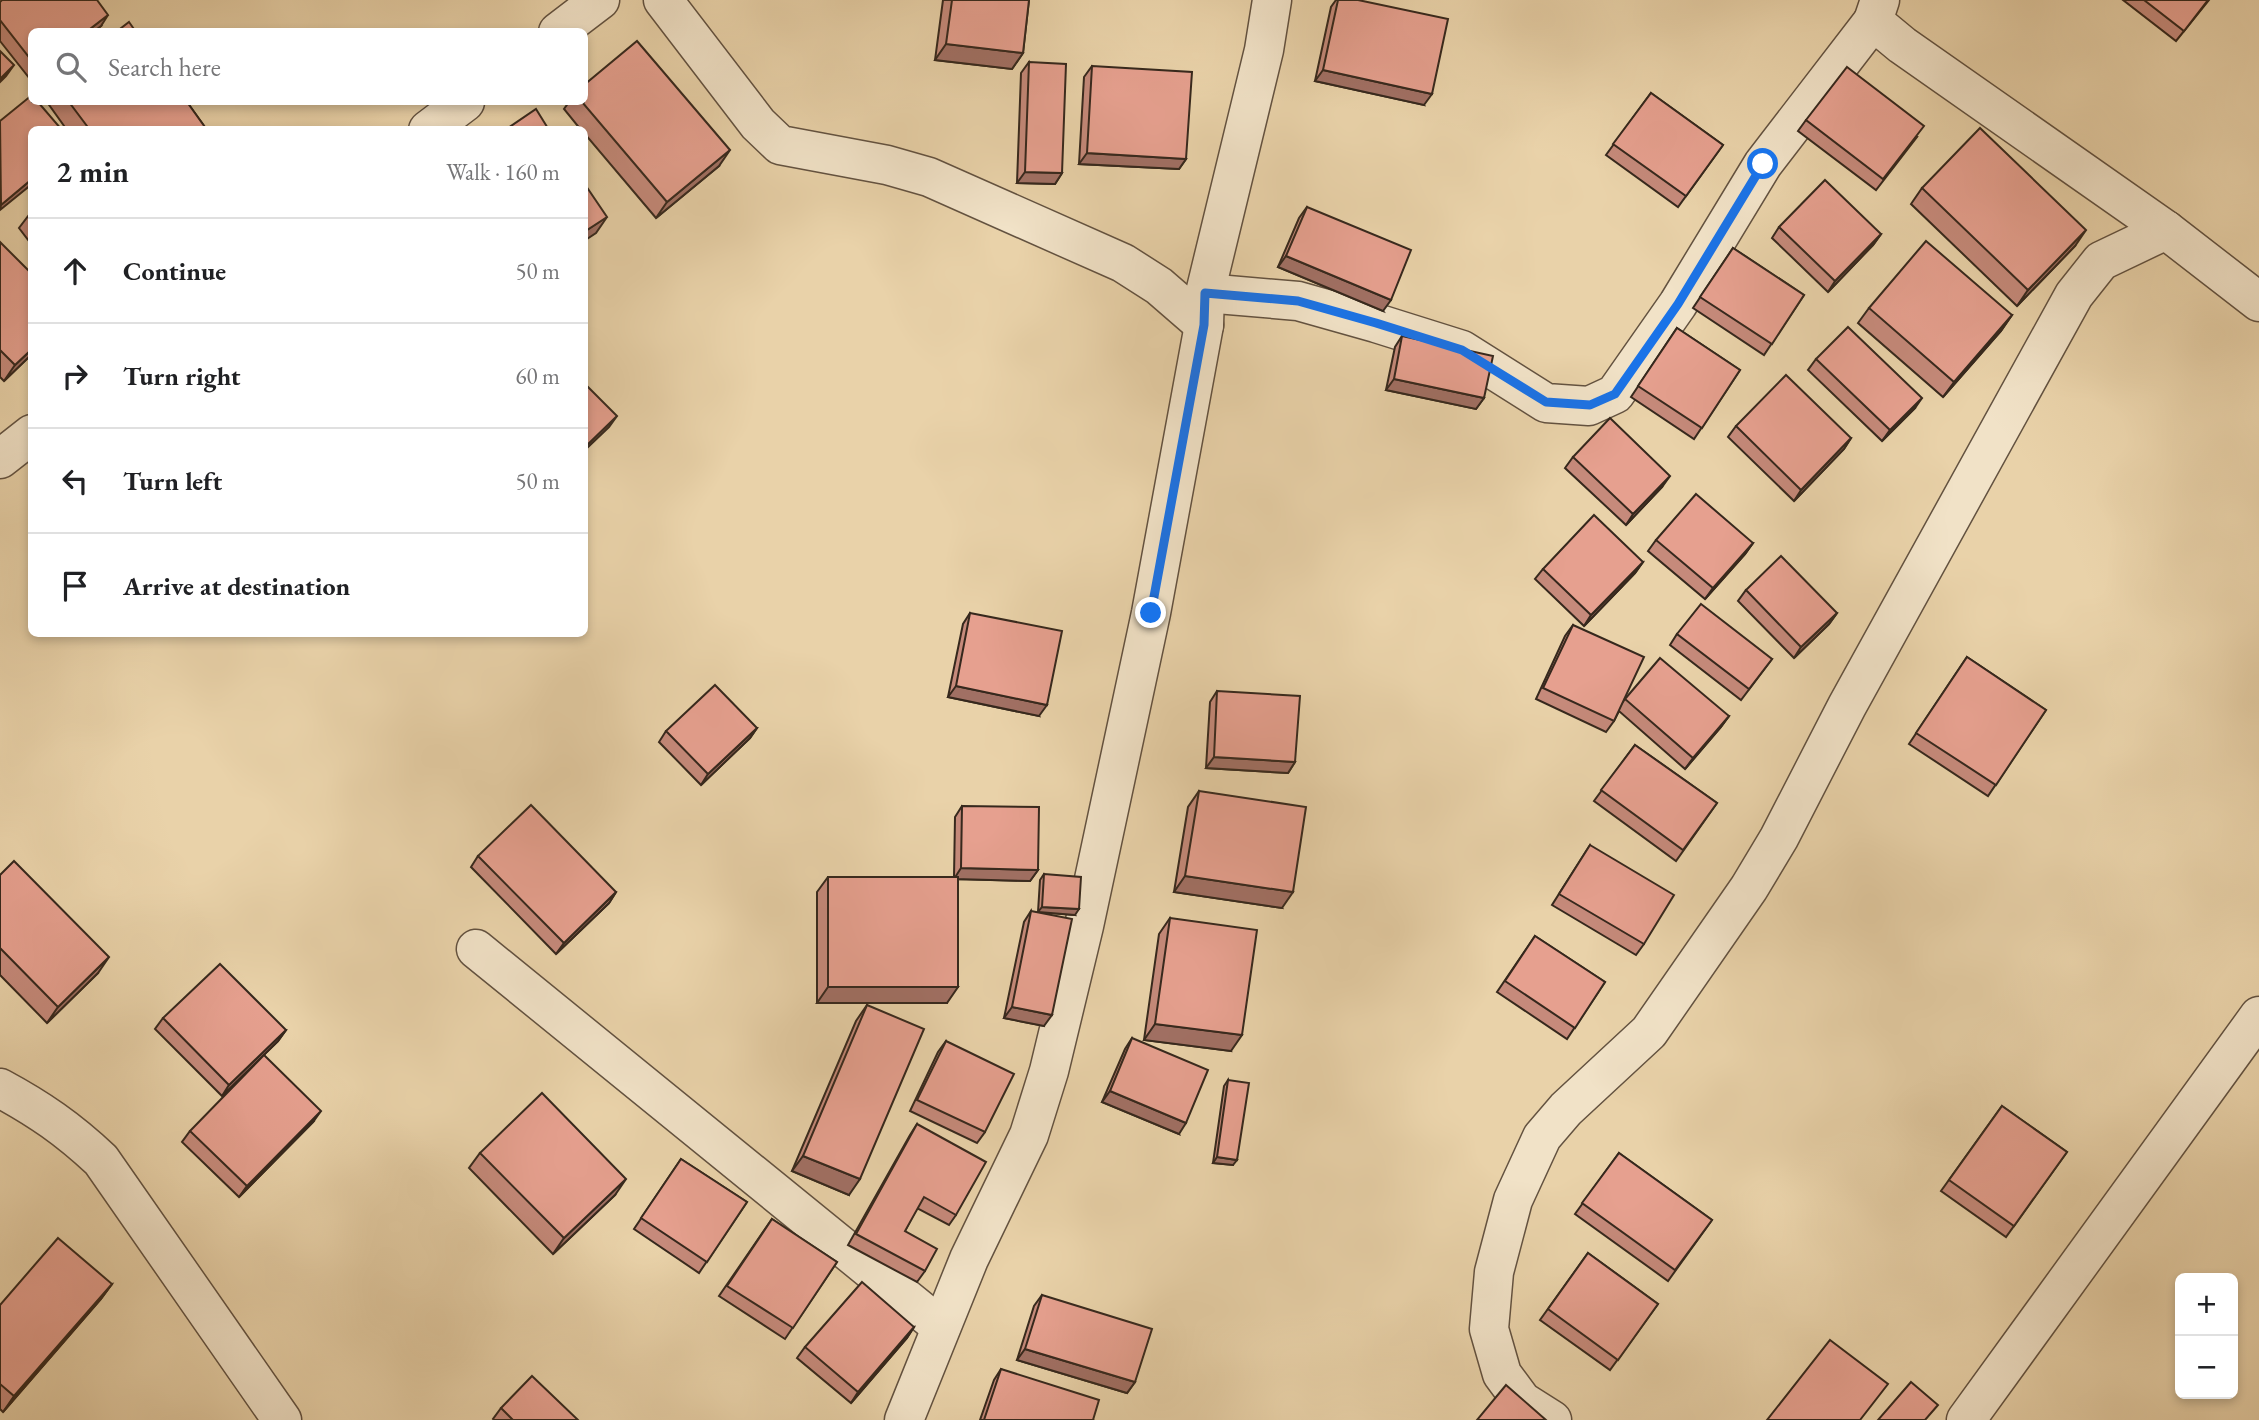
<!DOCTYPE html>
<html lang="en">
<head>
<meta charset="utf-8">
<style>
  body { margin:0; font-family:"EB Garamond",serif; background:#f6f6f6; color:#202124 }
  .controls { position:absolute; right:21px; bottom:21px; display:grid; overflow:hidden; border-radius:10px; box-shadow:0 4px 10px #0003 }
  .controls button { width:63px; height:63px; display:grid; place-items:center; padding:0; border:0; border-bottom:2px solid #e0e0e0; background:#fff; color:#202124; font:35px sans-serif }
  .stop { position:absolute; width:21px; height:21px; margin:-16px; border:5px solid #1a73e8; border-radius:50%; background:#fff }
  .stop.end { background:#1a73e8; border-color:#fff; box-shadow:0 2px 7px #0008 }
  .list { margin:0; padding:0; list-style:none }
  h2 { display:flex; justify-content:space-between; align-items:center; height:91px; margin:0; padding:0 28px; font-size:30px }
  h2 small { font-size:23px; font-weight:400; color:#757577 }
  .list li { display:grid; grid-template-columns:46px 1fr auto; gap:21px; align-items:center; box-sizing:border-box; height:105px; padding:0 28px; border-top:2px solid #e0e0e0 }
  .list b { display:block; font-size:26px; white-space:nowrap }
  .list em { font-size:23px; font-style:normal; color:#757577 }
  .icon { flex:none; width:38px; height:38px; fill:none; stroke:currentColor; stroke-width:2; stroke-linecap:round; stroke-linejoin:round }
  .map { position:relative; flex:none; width:2259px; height:1420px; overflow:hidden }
  .search { position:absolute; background:#fff; box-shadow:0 4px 10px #0003; left:28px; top:28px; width:560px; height:77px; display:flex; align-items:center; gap:18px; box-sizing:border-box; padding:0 24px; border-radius:10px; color:#757577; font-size:26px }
  .panel { position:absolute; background:#fff; box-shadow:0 4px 10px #0003; left:28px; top:126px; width:560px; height:511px; border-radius:10px }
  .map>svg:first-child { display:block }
</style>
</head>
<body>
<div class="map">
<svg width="2259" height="1420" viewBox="0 0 2259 1420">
  <rect width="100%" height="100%" fill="#e9d2a9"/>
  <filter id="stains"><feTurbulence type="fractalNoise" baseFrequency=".00286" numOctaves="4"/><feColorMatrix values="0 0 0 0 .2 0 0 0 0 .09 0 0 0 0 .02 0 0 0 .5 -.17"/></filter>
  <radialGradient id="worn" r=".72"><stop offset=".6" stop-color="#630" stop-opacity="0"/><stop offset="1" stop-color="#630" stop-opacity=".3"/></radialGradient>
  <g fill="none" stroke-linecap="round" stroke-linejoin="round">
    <g stroke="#635240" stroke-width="41">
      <g id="street">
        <polyline points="663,0 758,124 780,145 887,165 929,177 1123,263 1159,286 1204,325"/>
        <polyline points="1880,0 1873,21 1902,45 2166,230 2259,302"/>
        <polyline points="558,32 600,0"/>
        <polyline points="428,130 465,102"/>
        <polyline points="1205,293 1298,301 1376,323 1462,350 1546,403 1589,406 1615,394 1678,304 1763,164 1873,21"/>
        <polyline points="0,459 32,434"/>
        <polyline points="476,949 941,1327"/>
        <path d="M0,1088C39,1109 68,1129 101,1160L282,1420"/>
        <polyline points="904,1420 969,1259 1029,1135 1049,1071 1084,926 1151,613 1204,325 1205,293 1264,50 1272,0"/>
        <polyline points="1552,1420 1522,1401 1502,1374 1489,1329 1494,1272 1513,1200 1542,1137 1566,1109 1649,1032 1749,888 1779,838 1847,706 2074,295 2101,261 2166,230"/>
        <polyline points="1966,1420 2259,1016"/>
      </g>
    </g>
    <use href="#street" stroke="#f1e2c7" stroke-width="38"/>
  </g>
  <g fill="#c68a7b" stroke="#36281d" stroke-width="2">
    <polygon points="943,0 1029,0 1023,53 1012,69 935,60"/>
    <polygon points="1336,0 1358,0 1424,105 1315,81 1331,7"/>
    <polygon points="2123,0 2209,0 2176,41"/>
    <polygon points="0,2 101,26 93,32 32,32 32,78 30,79 0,41"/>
    <polygon points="1029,62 1062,173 1055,184 1017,183 1021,73"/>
    <polygon points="1092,66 1186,159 1179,169 1079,164 1084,77"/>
    <polygon points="1651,93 1723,145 1678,207 1606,155"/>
    <polygon points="47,102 187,102 207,130 67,130"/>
    <polygon points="569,102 584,102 719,166 656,218 584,133 584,130 581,130 564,109"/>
    <polygon points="1806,120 1917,137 1876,190 1798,131"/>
    <polygon points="1922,188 2075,246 2017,306 1911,204"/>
    <polygon points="1307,207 1383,311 1278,267 1299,218"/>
    <polygon points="32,211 32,245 19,228"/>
    <polygon points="1779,227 1881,234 1873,245 1828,292 1772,238"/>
    <polygon points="0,242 32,354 4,381 0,377"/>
    <polygon points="1733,248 1804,295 1764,355 1693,308"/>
    <polygon points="1869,308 2012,315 2001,331 1943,397 1858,323"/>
    <polygon points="1677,328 1740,370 1694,439 1631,397"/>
    <polygon points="1402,336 1484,398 1476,409 1386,390 1395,347"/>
    <polygon points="1816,359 1915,408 1882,441 1808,370"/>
    <polygon points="1736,426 1851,438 1844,449 1794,501 1728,437"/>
    <polygon points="1573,457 1662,487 1626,525 1565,468"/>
    <polygon points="1656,540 1753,543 1745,554 1705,599 1648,551"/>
    <polygon points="1643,562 1635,573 1584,626 1535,579 1543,569"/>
    <polygon points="1746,590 1837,613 1829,624 1794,658 1738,601"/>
    <polygon points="970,613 1039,716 948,697 963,624"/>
    <polygon points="1573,625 1622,703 1625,699 1729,716 1721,727 1685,769 1619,711 1614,721 1606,732 1536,699 1565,636"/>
    <polygon points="1677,634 1772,659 1741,700 1670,645"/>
    <polygon points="1967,657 2046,710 1988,796 1909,744"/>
    <polygon points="1217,691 1295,762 1288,773 1206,768 1210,702"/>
    <polygon points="757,728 750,738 701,785 659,742 666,731"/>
    <polygon points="1635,745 1717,803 1676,861 1594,801"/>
    <polygon points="1199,791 1282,908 1174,892 1188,807"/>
    <polygon points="962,806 1038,870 1030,881 958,879 947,1003 817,1003 817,892 828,877 954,877 955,817"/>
    <polygon points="1590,845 1644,944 1636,955 1552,905"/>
    <polygon points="478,856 616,892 609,903 556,954 471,867"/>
    <polygon points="1044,874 1075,915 1038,912 1040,880"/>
    <polygon points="0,875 98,973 47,1023 0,975"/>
    <polygon points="1031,911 1044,1026 1004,1018 1024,922"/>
    <polygon points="1170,918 1231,1051 1144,1040 1159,934"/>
    <polygon points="1535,936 1605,982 1567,1039 1497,992"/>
    <polygon points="867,1005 849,1195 792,1171 856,1021"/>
    <polygon points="163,1018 286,1030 278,1041 222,1096 155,1029"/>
    <polygon points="1132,1038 1179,1134 1102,1102 1125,1049"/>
    <polygon points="946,1041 985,1132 977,1143 910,1111 938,1052"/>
    <polygon points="1228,1080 1233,1165 1213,1163 1224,1086"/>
    <polygon points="2002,1106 2067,1152 2006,1237 1941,1191"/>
    <polygon points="313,1122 239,1197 182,1142 190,1131"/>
    <polygon points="917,1124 956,1215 949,1225 917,1208 905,1231 925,1271 917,1282 848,1245 910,1135"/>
    <polygon points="480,1153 615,1195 553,1254 469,1168"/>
    <polygon points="1619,1153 1712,1220 1668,1281 1575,1214"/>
    <polygon points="681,1159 747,1202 699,1273 634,1229"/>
    <polygon points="772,1219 837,1262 785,1339 719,1296"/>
    <polygon points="1588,1253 1658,1304 1610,1370 1540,1320"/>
    <polygon points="112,1284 101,1299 3,1412 0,1409 0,1305"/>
    <polygon points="1042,1295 1135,1382 1127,1393 1017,1360 1034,1306"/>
    <polygon points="914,1327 907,1338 851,1403 797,1358 805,1347"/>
    <polygon points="1001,1369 1093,1420 980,1420 994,1380"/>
    <polygon points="501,1408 578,1420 494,1420 493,1419"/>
  </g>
  <g fill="#a17064" stroke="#36281d" stroke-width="2">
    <polygon points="108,15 101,26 93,32 86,32"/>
    <polygon points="946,44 1023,53 1012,69 935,60"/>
    <polygon points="14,65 6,76 0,82 0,79"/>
    <polygon points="1323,70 1432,94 1424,105 1315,81"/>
    <polygon points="730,150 719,166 656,218 667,202"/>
    <polygon points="1087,153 1186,159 1179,169 1079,164"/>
    <polygon points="1025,172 1062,173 1055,184 1017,183"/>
    <polygon points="32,179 32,184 0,210 1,205"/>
    <polygon points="607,217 596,233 584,241 584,232"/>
    <polygon points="2086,230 2075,246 2017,306 2028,290"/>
    <polygon points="1881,234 1873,245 1828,292 1835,281"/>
    <polygon points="1286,256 1391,300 1383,311 1278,267"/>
    <polygon points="2012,315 2001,331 1943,397 1954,382"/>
    <polygon points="32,349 32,354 4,381 15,365"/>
    <polygon points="1394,379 1484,398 1476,409 1386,390"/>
    <polygon points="1922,398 1915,408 1882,441 1890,430"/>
    <polygon points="617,416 609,427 584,451 584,448"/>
    <polygon points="1851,438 1844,449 1794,501 1801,490"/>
    <polygon points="1670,476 1662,487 1626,525 1633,514"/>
    <polygon points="1753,543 1745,554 1705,599 1713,588"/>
    <polygon points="1643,562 1635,573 1584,626 1591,615"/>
    <polygon points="1837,613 1829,624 1794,658 1801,647"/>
    <polygon points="956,686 1047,705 1039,716 948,697"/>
    <polygon points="1729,716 1721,727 1685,769 1693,758"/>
    <polygon points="757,728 750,738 701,785 708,774"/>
    <polygon points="1214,757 1295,762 1288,773 1206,768"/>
    <polygon points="961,868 1038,870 1030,881 954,879"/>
    <polygon points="1185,876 1293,892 1282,908 1174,892"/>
    <polygon points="616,892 609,903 556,954 564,943"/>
    <polygon points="1042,907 1079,909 1075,915 1038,912"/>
    <polygon points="109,957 98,973 47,1023 58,1007"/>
    <polygon points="828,987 958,987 947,1003 817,1003"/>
    <polygon points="1012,1007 1052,1015 1044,1026 1004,1018"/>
    <polygon points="1155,1024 1242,1035 1231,1051 1144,1040"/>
    <polygon points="286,1030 278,1041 222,1096 229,1085"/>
    <polygon points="1110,1091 1186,1123 1179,1134 1102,1102"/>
    <polygon points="321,1111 313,1122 239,1197 247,1186"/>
    <polygon points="803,1156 860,1179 849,1195 792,1171"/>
    <polygon points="1217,1157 1237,1160 1233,1165 1213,1163"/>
    <polygon points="626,1179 615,1195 553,1254 564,1238"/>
    <polygon points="112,1284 101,1299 3,1412 14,1396"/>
    <polygon points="914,1327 907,1338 851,1403 858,1392"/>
    <polygon points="1025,1349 1135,1382 1127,1393 1017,1360"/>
  </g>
  <g fill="#e6a08f" stroke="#36281d" stroke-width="2">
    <polygon points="2,0 97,0 108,15 86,32 32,32 32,61 0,20 0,2"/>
    <polygon points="952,0 1029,0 1023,53 946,44"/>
    <polygon points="1338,0 1358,0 1448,19 1432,94 1323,70"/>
    <polygon points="2144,0 2208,0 2184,31"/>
    <polygon points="129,22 136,32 116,32"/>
    <polygon points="637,41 730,150 667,202 582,102 584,102 584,85"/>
    <polygon points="0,51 14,65 0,79"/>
    <polygon points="1029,62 1066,64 1062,173 1025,172"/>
    <polygon points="1092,66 1192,72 1186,159 1087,153"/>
    <polygon points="1847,67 1924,126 1883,179 1806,120"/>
    <polygon points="1651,93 1723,145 1686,196 1613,144"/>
    <polygon points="32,95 32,102 38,102 62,130 32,130 32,179 1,205 0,121"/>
    <polygon points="69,102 187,102 207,130 90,130"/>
    <polygon points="536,109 549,130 505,130"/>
    <polygon points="1980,128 2086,230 2028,290 1922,188"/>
    <polygon points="1825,180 1881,234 1835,281 1779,227"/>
    <polygon points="584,183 607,217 584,232"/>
    <polygon points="1307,207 1411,250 1391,300 1286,256"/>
    <polygon points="1926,241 2012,315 1954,382 1869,308"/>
    <polygon points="0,242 32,274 32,349 15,365 0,350"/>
    <polygon points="1733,248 1804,295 1772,344 1700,297"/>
    <polygon points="1848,327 1922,398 1890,430 1816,359"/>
    <polygon points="1677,328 1740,370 1702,428 1638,386"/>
    <polygon points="1402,336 1493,356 1484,398 1394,379"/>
    <polygon points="1786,375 1851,438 1801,490 1736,426"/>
    <polygon points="584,383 617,416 584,448"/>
    <polygon points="1610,418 1670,476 1633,514 1573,457"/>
    <polygon points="1696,494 1753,543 1713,588 1656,540"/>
    <polygon points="1594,515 1643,562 1591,615 1543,569"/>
    <polygon points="1781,556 1837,613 1801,647 1746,590"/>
    <polygon points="1701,604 1772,659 1749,689 1677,634"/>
    <polygon points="970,613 1062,631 1047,705 956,686"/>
    <polygon points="1573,625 1644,657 1614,721 1543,688"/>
    <polygon points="1967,657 2046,710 1996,785 1916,733"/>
    <polygon points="1660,658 1729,716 1693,758 1625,699"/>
    <polygon points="715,685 757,728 708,774 666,731"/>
    <polygon points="1217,691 1300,696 1295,762 1214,757"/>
    <polygon points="1635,745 1717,803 1683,850 1601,790"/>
    <polygon points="1199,791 1306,807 1293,892 1185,876"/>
    <polygon points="531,805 616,892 564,943 478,856"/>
    <polygon points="962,806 1039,807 1038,870 961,868"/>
    <polygon points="1590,845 1674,895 1644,944 1559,894"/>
    <polygon points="14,861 109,957 58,1007 0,948 0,875"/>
    <polygon points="1044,874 1081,877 1079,909 1042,907"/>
    <rect x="828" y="877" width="130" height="110"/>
    <polygon points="1031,911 1072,919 1052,1015 1012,1007"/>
    <polygon points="1170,918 1257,930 1242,1035 1155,1024"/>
    <polygon points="1535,936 1605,982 1575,1028 1505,981"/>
    <polygon points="220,964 286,1030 229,1085 163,1018"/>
    <polygon points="867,1005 924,1029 860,1179 803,1156"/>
    <polygon points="1132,1038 1208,1070 1186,1123 1110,1091"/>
    <polygon points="946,1041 1014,1074 985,1132 917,1100"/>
    <polygon points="264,1055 321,1111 247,1186 190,1131"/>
    <polygon points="1228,1080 1249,1083 1237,1160 1217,1157"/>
    <polygon points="542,1093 626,1179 564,1238 480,1153"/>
    <polygon points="2002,1106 2067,1152 2014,1226 1949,1180"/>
    <polygon points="917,1124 986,1162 956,1215 924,1197 905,1231 937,1249 925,1271 856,1234"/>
    <polygon points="1619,1153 1712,1220 1675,1270 1582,1203"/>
    <polygon points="681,1159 747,1202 707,1262 641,1218"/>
    <polygon points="772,1219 837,1262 793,1328 727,1286"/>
    <polygon points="58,1238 112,1284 14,1396 0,1384 0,1305"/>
    <polygon points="1588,1253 1658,1304 1618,1360 1548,1309"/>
    <polygon points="862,1282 914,1327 858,1392 805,1347"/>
    <polygon points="1042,1295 1152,1329 1135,1382 1025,1349"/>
    <polygon points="1830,1340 1888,1384 1860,1420 1767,1420"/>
    <polygon points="1001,1369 1099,1400 1093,1420 984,1420"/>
    <polygon points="532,1376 578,1420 513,1420 501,1408"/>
    <polygon points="1911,1382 1938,1405 1925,1420 1878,1420"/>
    <polygon points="1506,1385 1546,1420 1477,1420"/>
  </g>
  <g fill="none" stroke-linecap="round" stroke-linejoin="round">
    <polyline stroke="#1a73e8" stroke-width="9" points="1151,613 1204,325 1205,293 1298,301 1376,323 1462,350 1546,402 1590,405 1615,394 1678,304 1763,164"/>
  </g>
  <rect width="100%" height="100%" filter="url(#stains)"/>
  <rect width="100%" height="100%" fill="url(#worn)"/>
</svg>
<div class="controls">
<button>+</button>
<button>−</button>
</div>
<div class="stop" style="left:1763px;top:164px"></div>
<div class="stop end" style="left:1151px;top:613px"></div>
<div class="search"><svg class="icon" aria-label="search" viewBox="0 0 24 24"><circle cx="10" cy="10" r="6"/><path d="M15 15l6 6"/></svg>Search here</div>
<section class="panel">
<h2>2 min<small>Walk · 160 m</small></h2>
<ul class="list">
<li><svg class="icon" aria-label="ahead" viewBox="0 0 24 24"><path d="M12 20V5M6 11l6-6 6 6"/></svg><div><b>Continue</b></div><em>50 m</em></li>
<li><svg class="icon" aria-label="right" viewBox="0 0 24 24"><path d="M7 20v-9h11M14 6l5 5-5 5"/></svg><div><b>Turn right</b></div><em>60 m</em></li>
<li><svg class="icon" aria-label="left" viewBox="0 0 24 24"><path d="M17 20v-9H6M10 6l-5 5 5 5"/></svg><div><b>Turn left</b></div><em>50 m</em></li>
<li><svg class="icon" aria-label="arrive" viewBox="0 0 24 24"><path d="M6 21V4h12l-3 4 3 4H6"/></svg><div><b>Arrive at destination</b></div></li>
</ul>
</section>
</div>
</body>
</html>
